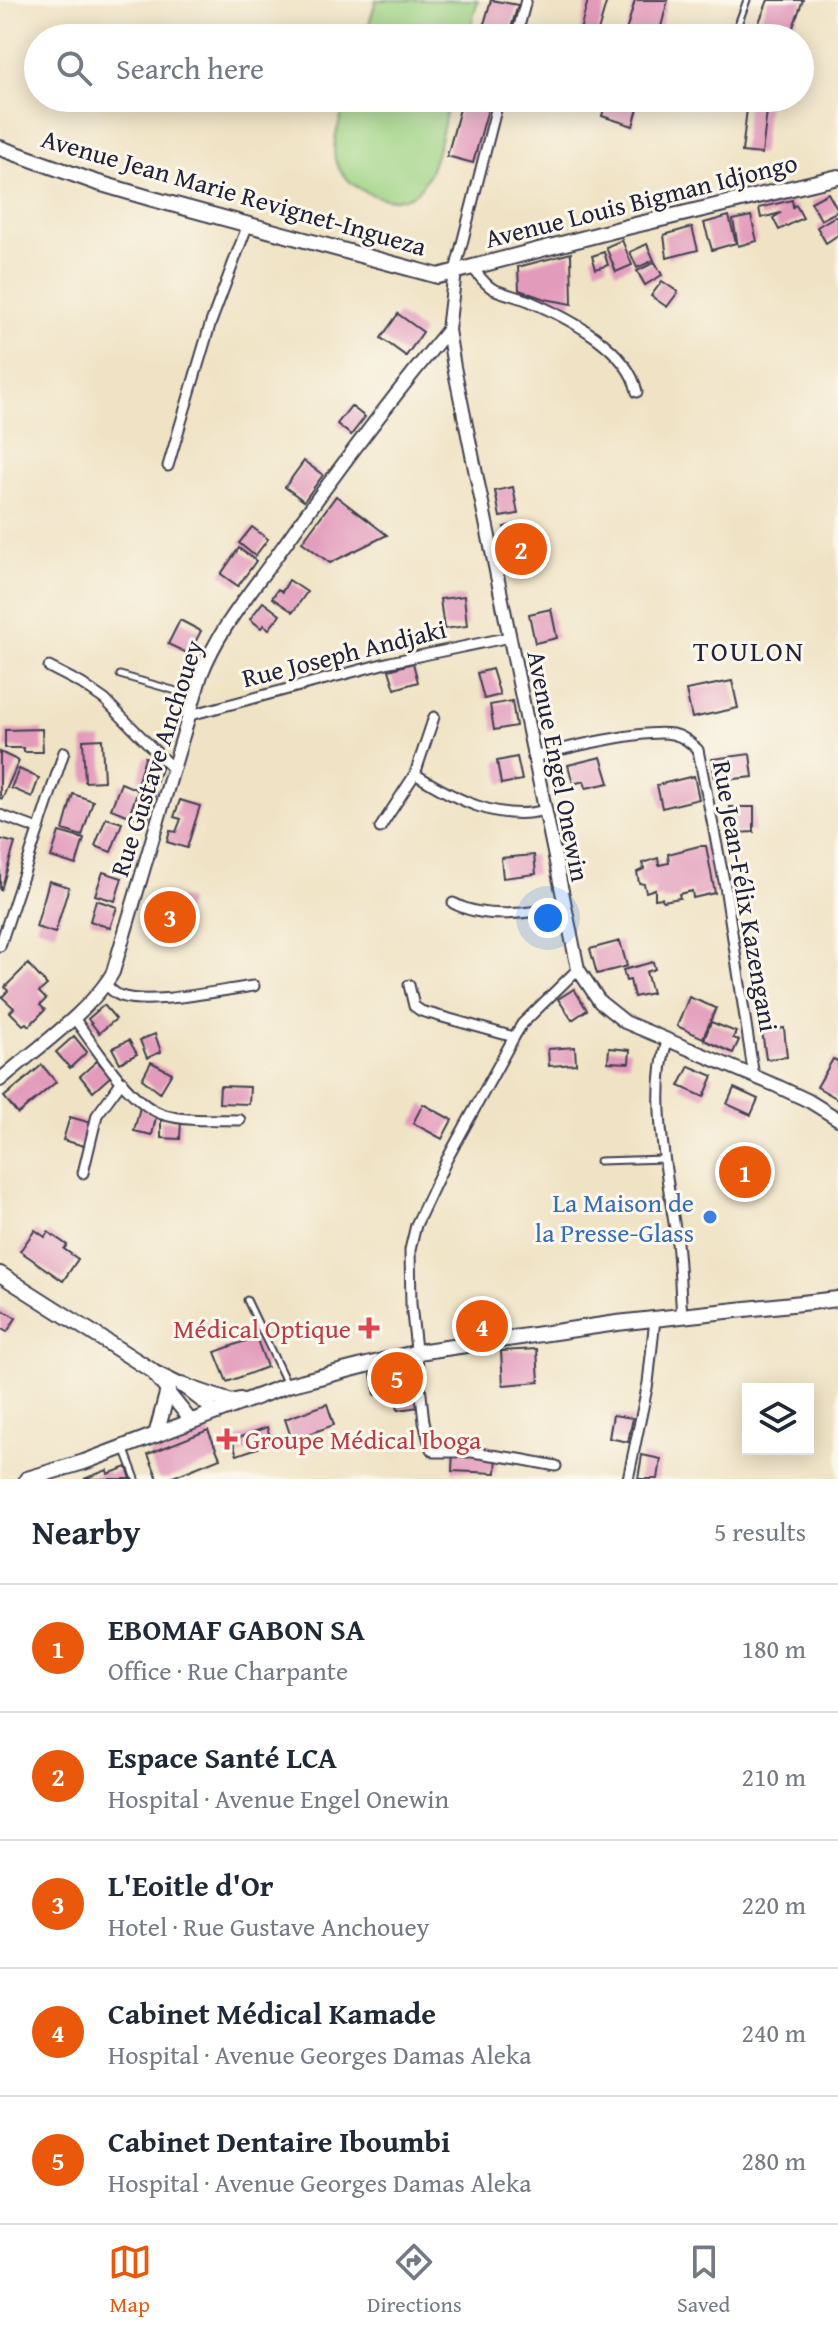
<!DOCTYPE html>
<html lang="en">
<head>
<meta charset="utf-8">
<style>
  body { margin:0; font-family:"Gentium Book Plus",serif; background:#f2f2f3; color:#1f2937 }
  .controls { position:absolute; right:24px; bottom:24px; display:grid; overflow:hidden; border-radius:0px; box-shadow:0 4px 20px #0003 }
  .controls button { width:72px; height:72px; display:grid; place-items:center; padding:0; border:0; border-bottom:2px solid #e0e1e3; background:#fff; color:#1f2937; font:40px sans-serif }
  .you { position:absolute; left:548px; top:918px; width:28px; height:28px; margin:-20px; border:6px solid #fff; border-radius:50%; background:#1a73e8; box-shadow:0 0 0 12px #1a73e833 }
  .badge { display:grid; place-items:center; width:52px; height:52px; border-radius:50%; background:#ea580c; color:#fff; font-size:26px; font-weight:700 }
  .pin { position:absolute; translate:-50% -50%; border:4px solid #fff; box-shadow:0 2px 8px #0006 }
  .list { margin:0; padding:0; list-style:none }
  h2 { display:flex; justify-content:space-between; align-items:center; height:104px; margin:0; padding:0 32px; font-size:34px }
  h2 small { font-size:26px; font-weight:400; color:#747a83 }
  .list li { display:grid; grid-template-columns:52px 1fr auto; gap:24px; align-items:center; box-sizing:border-box; height:128px; padding:0 32px; border-top:2px solid #e0e1e3 }
  .list b { display:block; font-size:30px; white-space:nowrap }
  .list p { margin:0; font-size:26px; white-space:nowrap; color:#747a83 }
  .list em { font-size:26px; font-style:normal; color:#747a83 }
  .icon { flex:none; width:44px; height:44px; fill:none; stroke:currentColor; stroke-width:2; stroke-linecap:round; stroke-linejoin:round }
  .map { position:relative; flex:none; width:838px; height:1479px; overflow:hidden }
  .search { position:absolute; background:#fff; box-shadow:0 4px 20px #0003; left:24px; right:24px; top:24px; height:88px; display:flex; align-items:center; gap:20px; box-sizing:border-box; padding:0 28px; border-radius:44px; color:#747a83; font-size:30px }
  .sheet { height:744px; background:#fff }
  nav { display:flex; justify-content:space-around; align-items:center; box-sizing:border-box; height:112px; border-top:2px solid #e0e1e3; background:#fff; font-size:22px; color:#747a83 }
  nav a { display:grid; justify-items:center; gap:4px }
  nav .on { color:#ea580c }
  .map>svg:first-child { display:block }
</style>
</head>
<body>
<div class="map">
<svg width="838" height="1479" viewBox="0 0 838 1479">
  <rect width="100%" height="100%" fill="#fbf7ec"/>
  <filter id="ink" filterUnits="userSpaceOnUse"><feTurbulence type="fractalNoise" baseFrequency=".0125" numOctaves="2"/><feDisplacementMap in="SourceGraphic" scale="16" xChannelSelector="R" yChannelSelector="G"/><feConvolveMatrix kernelMatrix="1 2 1 2 8 2 1 2 1" color-interpolation-filters="sRGB"/></filter>
  <filter id="wash" filterUnits="userSpaceOnUse"><feTurbulence type="fractalNoise" baseFrequency=".006" numOctaves="4" result="noise"/><feDisplacementMap in="SourceGraphic" scale="32" xChannelSelector="R" yChannelSelector="G"/><feGaussianBlur stdDeviation="1.8" result="paint"/><feColorMatrix in="noise" values="0 0 0 0 0 0 0 0 0 0 0 0 0 0 0 0 0 1.4 0 .05"/><feComposite in="paint" operator="in"/></filter>
  <g filter="url(#wash)">
    <rect width="100%" height="100%" fill="#f0e3c5"/>
    <g fill="#9fd384" stroke="#607a60" stroke-width="2">
      <polygon points="376,0 478,0 467,38 365,38"/>
      <path d="M347,98H450C443,123 437,167 421,187C400,215 343,190 335,159C331,140 342,116 347,98Z"/>
    </g>
    <g id="blocks">
      <g fill="#e39bbc">
        <polygon points="491,0 518,5 508,38 480,38"/>
        <polygon points="588,0 607,0 596,38 578,38"/>
        <polygon points="635,0 668,0 658,38 624,38"/>
        <polygon points="768,0 803,0 789,38 774,38 756,30"/>
        <polygon points="463,98 491,98 473,163 447,156"/>
        <polygon points="607,98 641,98 633,126 602,116"/>
        <polygon points="748,100 768,102 762,154 742,152"/>
        <polygon points="828,193 838,211 821,220 811,202"/>
        <polygon points="792,200 793,207 796,205 803,218 779,230 773,218 781,213 761,218 759,208"/>
        <polygon points="729,216 736,243 712,250 704,223"/>
        <polygon points="751,216 757,241 738,246 733,220"/>
        <polygon points="834,217 838,217 838,235 826,243 817,227"/>
        <polygon points="692,227 698,250 667,258 664,235"/>
        <polygon points="622,240 632,265 616,272 606,247"/>
        <polygon points="647,244 654,260 637,268 630,252"/>
        <polygon points="604,252 608,265 596,269 592,256"/>
        <polygon points="571,253 572,304 545,299 519,290 518,267"/>
        <polygon points="655,262 662,275 645,285 637,271"/>
        <polygon points="662,281 678,292 667,307 651,296"/>
        <polygon points="398,314 423,332 406,356 381,338"/>
        <polygon points="351,406 365,417 351,435 337,424"/>
        <polygon points="304,461 323,475 304,501 285,487"/>
        <polygon points="513,487 518,514 500,517 495,491"/>
        <polygon points="336,496 387,535 330,563 302,542"/>
        <polygon points="522,523 526,536 531,535 533,544 528,546 531,558 512,563 503,536 506,536 504,527"/>
        <polygon points="252,527 268,539 255,556 239,543"/>
        <polygon points="239,548 256,561 238,586 221,574"/>
        <polygon points="289,580 307,592 293,612 272,598 278,589 282,592"/>
        <polygon points="464,596 467,626 444,629 440,599"/>
        <polygon points="263,602 280,615 269,629 264,625 261,628 250,619"/>
        <polygon points="551,609 557,638 535,643 529,614"/>
        <polygon points="180,620 201,631 189,654 168,644"/>
        <polygon points="413,663 418,682 395,689 389,670"/>
        <polygon points="492,669 500,695 484,699 477,673"/>
        <polygon points="732,681 738,708 692,718 686,690"/>
        <polygon points="512,701 516,726 494,730 490,705"/>
        <polygon points="42,729 43,752 24,752 24,748 5,748 5,730"/>
        <polygon points="102,739 104,781 85,782 83,740"/>
        <polygon points="0,752 19,761 2,799 0,798"/>
        <polygon points="750,754 753,777 715,781 712,759"/>
        <polygon points="145,757 163,763 155,786 138,781"/>
        <polygon points="517,757 522,780 501,784 497,761"/>
        <polygon points="601,757 609,783 586,788 584,781 573,784 568,765"/>
        <polygon points="19,769 39,778 32,797 11,788"/>
        <polygon points="694,776 699,799 662,808 657,785"/>
        <polygon points="121,783 138,790 129,816 111,809"/>
        <polygon points="144,789 156,792 147,821 135,817"/>
        <polygon points="73,794 93,801 82,836 63,830"/>
        <polygon points="180,800 200,806 187,848 167,842 170,831 176,832 181,819 174,817"/>
        <polygon points="730,807 754,807 754,832 735,833 735,822 730,822"/>
        <polygon points="106,818 122,823 111,852 95,846"/>
        <polygon points="59,832 84,839 76,865 51,857"/>
        <polygon points="0,839 15,843 1,890 0,890"/>
        <polygon points="699,846 706,846 715,893 693,898 692,891 679,894 680,898 663,901 662,898 655,899 655,889 646,892 644,884 639,883 637,872 644,869 643,863 658,858 659,865 669,863 668,854"/>
        <polygon points="534,855 536,874 503,878 501,858"/>
        <polygon points="103,872 122,878 115,901 95,895"/>
        <polygon points="49,881 69,887 55,933 36,927"/>
        <polygon points="163,892 189,900 179,933 153,924"/>
        <polygon points="96,900 117,907 110,928 90,921"/>
        <polygon points="620,941 627,966 597,974 590,949"/>
        <polygon points="653,962 655,969 646,972 652,993 634,997 630,980 626,981 623,970"/>
        <polygon points="28,964 47,985 39,992 46,999 40,1005 45,1010 29,1026 26,1023 23,1025 10,1012 14,1008 2,997 8,991 5,987"/>
        <polygon points="574,989 587,1010 572,1020 558,999"/>
        <polygon points="689,997 716,1008 703,1038 677,1026"/>
        <polygon points="104,1005 116,1019 99,1033 88,1019"/>
        <polygon points="711,1022 736,1032 733,1038 739,1040 733,1053 704,1040"/>
        <polygon points="784,1028 787,1057 766,1059 762,1031"/>
        <polygon points="155,1034 161,1052 147,1058 140,1040"/>
        <polygon points="74,1036 87,1052 70,1068 56,1052"/>
        <polygon points="129,1040 137,1054 120,1063 112,1048"/>
        <polygon points="575,1047 576,1064 549,1066 548,1049"/>
        <polygon points="609,1048 630,1050 629,1063 608,1062"/>
        <polygon points="833,1059 838,1061 838,1099 817,1087"/>
        <polygon points="97,1061 111,1076 93,1092 80,1076"/>
        <polygon points="151,1062 172,1073 160,1093 142,1079"/>
        <polygon points="42,1065 56,1082 18,1114 4,1097"/>
        <polygon points="689,1066 713,1076 704,1097 679,1086"/>
        <polygon points="220,1086 250,1087 249,1104 219,1103"/>
        <polygon points="734,1088 758,1099 751,1115 727,1104"/>
        <polygon points="423,1104 452,1120 442,1139 413,1123"/>
        <polygon points="140,1107 156,1117 152,1135 134,1131"/>
        <polygon points="70,1117 95,1124 88,1147 63,1140"/>
        <polygon points="161,1120 181,1121 180,1139 161,1138"/>
        <polygon points="35,1230 45,1237 48,1232 67,1245 64,1249 78,1259 63,1281 20,1251"/>
        <polygon points="0,1308 16,1318 7,1332 0,1328"/>
        <polygon points="256,1337 267,1367 227,1382 215,1352"/>
        <polygon points="537,1349 539,1382 503,1385 501,1351"/>
        <polygon points="403,1367 413,1373 419,1407 398,1410 395,1392 375,1395 371,1374"/>
        <polygon points="327,1404 334,1425 292,1440 285,1419"/>
        <polygon points="613,1415 633,1418 628,1442 609,1438"/>
        <polygon points="267,1427 272,1443 237,1455 232,1440"/>
        <polygon points="208,1430 220,1458 168,1479 158,1479 148,1454"/>
        <polygon points="453,1451 497,1453 496,1473 452,1471"/>
        <polygon points="642,1455 661,1459 658,1479 638,1479"/>
        <polygon points="127,1467 131,1479 84,1479 107,1470 108,1474"/>
      </g>
    </g>
  </g>
  <g filter="url(#ink)">
    <use href="#blocks" fill-opacity="0" stroke="#413f50" stroke-width="2"/>
    <g fill="none" stroke-linecap="round" stroke-linejoin="round">
      <g stroke="#413f50" stroke-width="9">
        <g id="service">
          <polyline points="733,38 747,0"/>
          <polyline points="120,675 194,696"/>
          <polyline points="599,1161 665,1159"/>
          <polyline points="247,1300 287,1384"/>
          <polyline points="125,1450 136,1479"/>
        </g>
      </g>
      <g stroke="#413f50" stroke-width="13">
        <g id="minor">
          <polyline points="516,38 526,0"/>
          <path d="M471,266C478,274 484,284 493,289C505,294 518,297 529,301C568,318 628,348 637,392"/>
          <polyline points="455,271 499,98"/>
          <polyline points="168,466 210,325 248,224"/>
          <polyline points="49,667 82,684 105,700 174,770"/>
          <polyline points="190,715 390,662 510,637"/>
          <path d="M434,717L415,774C453,798 499,823 545,810"/>
          <path d="M535,757C562,748 646,729 672,734C683,736 690,742 698,750L725,886L754,1077"/>
          <polyline points="0,815 38,829"/>
          <polyline points="380,828 415,774"/>
          <path d="M453,903C484,920 531,914 565,905"/>
          <polyline points="0,946 64,752"/>
          <path d="M106,984C110,989 115,994 121,996C150,1006 222,990 254,986"/>
          <polyline points="409,985 414,1006 421,1011 514,1037"/>
          <path d="M73,1017C95,1045 130,1106 165,1115C189,1122 216,1119 240,1120"/>
          <path d="M667,1041C649,1099 669,1183 677,1243C680,1267 680,1292 682,1316"/>
          <polyline points="83,1173 97,1115 122,1081"/>
          <polyline points="556,1466 519,1459 472,1452 435,1452 431,1449 424,1422 411,1304 410,1250 416,1225 447,1159 514,1037 522,1024 578,969"/>
          <polyline points="628,1479 648,1383 655,1319"/>
        </g>
      </g>
      <g stroke="#413f50" stroke-width="16">
        <g id="tertiary">
          <polyline points="455,271 448,330 454,367 578,969 600,1002 625,1022 777,1086 809,1101 838,1119"/>
          <path d="M0,1080C34,1050 92,1010 113,972L201,675C219,628 251,592 280,551C333,476 389,401 448,330"/>
          <polyline points="151,1370 181,1385 217,1413"/>
          <polyline points="152,1372 192,1422"/>
        </g>
      </g>
      <g stroke="#413f50" stroke-width="18">
        <g id="secondary">
          <polyline points="0,148 95,182 153,199 438,276 627,227 838,177"/>
          <polyline points="0,1274 151,1370"/>
        </g>
      </g>
      <g stroke="#413f50" stroke-width="18">
        <g id="primary">
          <polyline points="181,1385 231,1402 240,1400"/>
          <polyline points="156,1435 168,1390"/>
          <polyline points="27,1479 84,1462 288,1385 418,1352 617,1323 838,1299"/>
        </g>
      </g>
      <use href="#service" stroke="#fff" stroke-width="5"/>
      <use href="#minor" stroke="#fff" stroke-width="9"/>
      <use href="#tertiary" stroke="#fff" stroke-width="12"/>
      <use href="#secondary" stroke="#fff" stroke-width="14"/>
      <use href="#primary" stroke="#fff" stroke-width="14"/>
    </g>
  </g>
  <circle fill="#3f7fe0" stroke="#fbf7ec" stroke-width="3" cx="710" cy="1217" r="8"/>
  <g fill="#e0444e" stroke="#fbf7ec" stroke-width="3">
    <path d="M365 1316h8v8h8v8h-8v8h-8v-8h-8v-8h8z"/>
    <path d="M223 1427h8v8h8v8h-8v8h-8v-8h-8v-8h8z"/>
  </g>
  <g text-anchor="middle" dominant-baseline="central" stroke-width="6" stroke-linejoin="round" paint-order="stroke">
    <g font-size="26" fill="#22223b" stroke="#fbf7ec">
      <text transform="translate(234 192) rotate(16)">Avenue Jean Marie Revignet-Ingueza</text>
      <text transform="translate(641 200) rotate(-14)">Avenue Louis Bigman Idjongo</text>
      <text transform="translate(344 653) rotate(-14)">Rue Joseph Andjaki</text>
      <text transform="translate(156 758) rotate(-72)">Rue Gustave Anchouey</text>
      <text transform="translate(559 766) rotate(79)">Avenue Engel Onewin</text>
      <text transform="translate(746 896) rotate(80)">Rue Jean-Félix Kazengani</text>
    </g>
    <g font-size="26" fill="#366cbe" stroke="#fbf7ec" text-anchor="end">
      <text x="694" y="1202">La Maison de<tspan x="694" dy="30">la Presse-Glass</tspan></text>
    </g>
    <g font-size="26" fill="#be3a42" stroke="#fbf7ec" text-anchor="end">
      <text x="351" y="1328">Médical Optique</text>
      <text x="245" y="1439" text-anchor="start">Groupe Médical Iboga</text>
    </g>
    <g font-size="28" letter-spacing="2" fill="#22223b" stroke="#fbf7ec">
      <text x="749" y="650">TOULON</text>
    </g>
  </g>
</svg>
<div class="controls">
<button><svg class="icon" aria-label="layers" viewBox="0 0 24 24"><path d="M12 4l9 5-9 5-9-5zM3 14l9 5 9-5"/></svg></button>
</div>
<div class="you"></div>
<div class="pin badge" style="left:745px;top:1172px">1</div>
<div class="pin badge" style="left:521px;top:549px">2</div>
<div class="pin badge" style="left:170px;top:917px">3</div>
<div class="pin badge" style="left:482px;top:1326px">4</div>
<div class="pin badge" style="left:397px;top:1378px">5</div>
<div class="search"><svg class="icon" aria-label="search" viewBox="0 0 24 24"><circle cx="10" cy="10" r="6"/><path d="M15 15l6 6"/></svg>Search here</div>
</div>
<section class="sheet">
<h2>Nearby<small>5 results</small></h2>
<ul class="list">
<li><span class="badge">1</span><div><b>EBOMAF GABON SA</b><p>Office · Rue Charpante</p></div><em>180 m</em></li>
<li><span class="badge">2</span><div><b>Espace Santé LCA</b><p>Hospital · Avenue Engel Onewin</p></div><em>210 m</em></li>
<li><span class="badge">3</span><div><b>L'Eoitle d'Or</b><p>Hotel · Rue Gustave Anchouey</p></div><em>220 m</em></li>
<li><span class="badge">4</span><div><b>Cabinet Médical Kamade</b><p>Hospital · Avenue Georges Damas Aleka</p></div><em>240 m</em></li>
<li><span class="badge">5</span><div><b>Cabinet Dentaire Iboumbi</b><p>Hospital · Avenue Georges Damas Aleka</p></div><em>280 m</em></li>
</ul>
</section>
<nav>
<a class="on"><svg class="icon" aria-label="map" viewBox="0 0 24 24"><path d="M3 6l6-2 6 2 6-2v14l-6 2-6-2-6 2zM9 4v14M15 6v14"/></svg>Map</a>
<a><svg class="icon" aria-label="directions" viewBox="0 0 24 24"><path d="M12 3l9 9-9 9-9-9zM9 14v-3h6M13 9l2 2-2 2"/></svg>Directions</a>
<a><svg class="icon" aria-label="saved" viewBox="0 0 24 24"><path d="M7 4h10v16l-5-4-5 4z"/></svg>Saved</a>
</nav>
</body>
</html>
